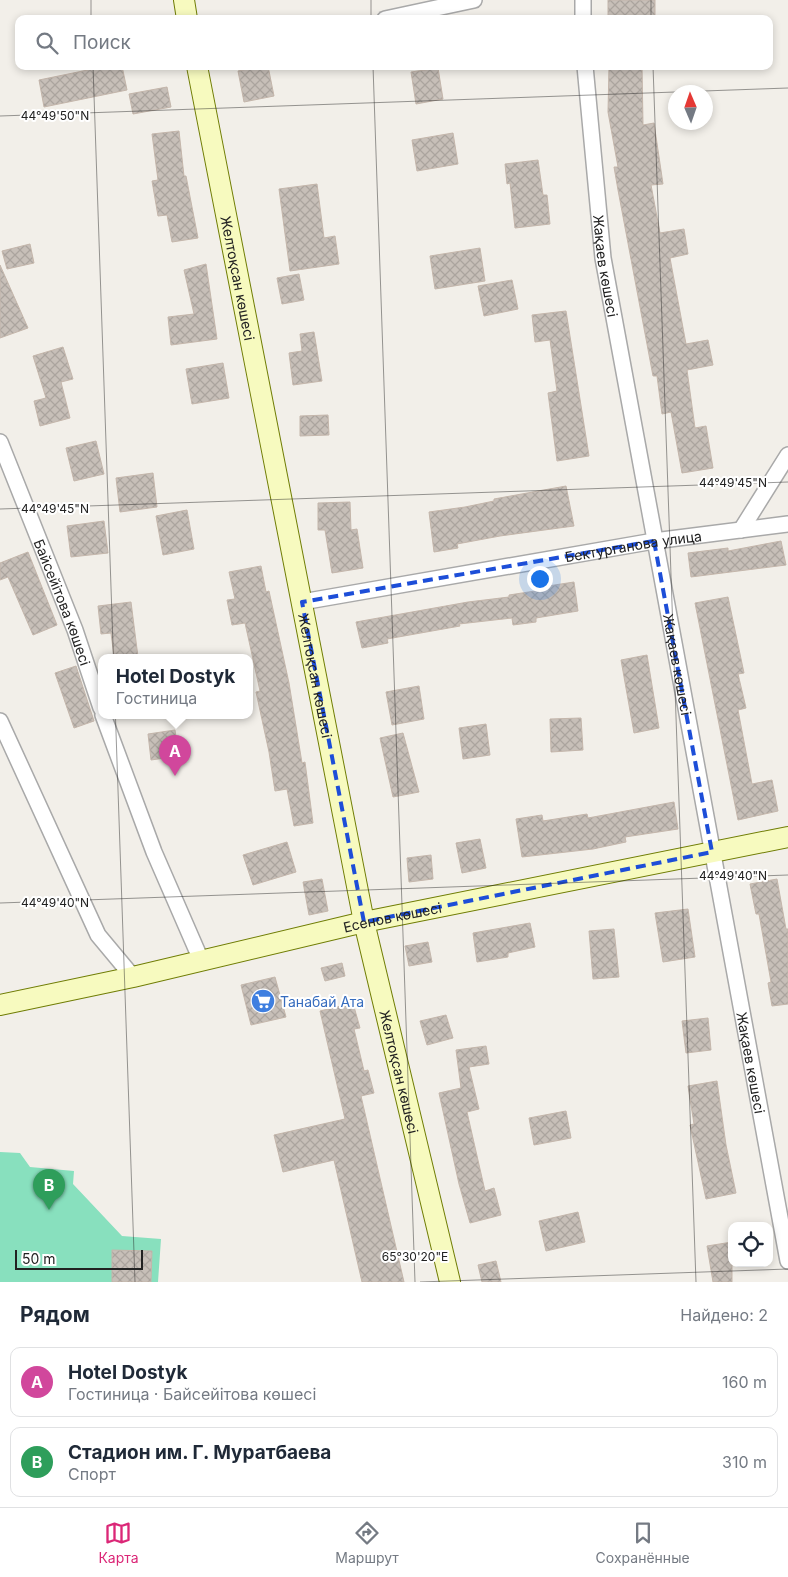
<!DOCTYPE html>
<html lang="ru">
<head>
<meta charset="utf-8">
<style>
  body { margin:0; font-family:Inter,sans-serif; background:#f2f2f3; color:#1f2937 }
  .controls { position:absolute; right:15px; bottom:15px; display:grid; overflow:hidden; border-radius:10px; box-shadow:0 2px 8px #0003 }
  .controls button { width:45px; height:45px; display:grid; place-items:center; padding:0; border:0; border-bottom:1px solid #e0e1e3; background:#fff; color:#1f2937; font:25px sans-serif }
  .compass { position:absolute; left:668px; top:85px; width:45px; height:45px; border-radius:50%; background:#fff; box-shadow:0 2px 8px #0003; rotate:358deg }
  .scale { position:absolute; left:15px; bottom:12px; width:128px; box-sizing:border-box; padding-left:5px; border:2px solid #222; border-top:0; font-size:14px; line-height:18px; white-space:nowrap; color:#222; -webkit-text-stroke:4px #fff; paint-order:stroke }
  .you { position:absolute; left:539px; top:578px; width:18px; height:18px; margin:-12px; border:4px solid #fff; border-radius:50%; background:#1a73e8; box-shadow:0 0 0 8px #1a73e833 }
  .badge { display:grid; place-items:center; width:32px; height:32px; border-radius:50%; background:#db2777; color:#fff; font-size:16px; font-weight:700 }
  .pin { position:absolute; translate:-50% -41px; filter:drop-shadow(0 1px 2px #0008) }
  .pin::after { content:''; position:absolute; top:26px; width:18px; height:15px; background:inherit; clip-path:polygon(0 0,100% 0,50% 100%) }
  .popup { position:absolute; left:98px; top:654px; width:155px; height:65px; box-sizing:border-box; display:grid; place-content:center; border-radius:10px; background:#fff; filter:drop-shadow(0 1px 4px #0005); font-size:16px; white-space:nowrap; color:#747a83 }
  .popup b { font-size:19px; color:#1f2937 }
  .popup::after { content:''; position:absolute; left:50%; top:100%; margin-left:-10px; border:10px solid transparent; border-top-color:#fff }
  .list { margin:0; padding:0; list-style:none }
  h2 { display:flex; justify-content:space-between; align-items:center; height:65px; margin:0; padding:0 20px; font-size:21px }
  h2 small { font-size:16px; font-weight:400; color:#747a83 }
  .list li { display:grid; grid-template-columns:32px 1fr auto; gap:15px; align-items:center; box-sizing:border-box; height:70px; margin:0 10px 10px; padding:0 10px; border:1px solid #e0e1e3; border-radius:10px }
  .list b { display:block; font-size:19px; white-space:nowrap }
  .list p { margin:0; font-size:16px; white-space:nowrap; color:#747a83 }
  .list em { font-size:16px; font-style:normal; color:#747a83 }
  .icon { flex:none; width:28px; height:28px; fill:none; stroke:currentColor; stroke-width:2; stroke-linecap:round; stroke-linejoin:round }
  .map { position:relative; flex:none; width:788px; height:1282px; overflow:hidden }
  .search { position:absolute; background:#fff; box-shadow:0 2px 8px #0003; left:15px; right:15px; top:15px; height:55px; display:flex; align-items:center; gap:12px; box-sizing:border-box; padding:0 18px; border-radius:10px; color:#747a83; font-size:19px }
  .sheet { height:225px; background:#fff }
  nav { display:flex; justify-content:space-around; align-items:center; box-sizing:border-box; height:70px; border-top:1px solid #e0e1e3; background:#fff; font-size:14px; color:#747a83 }
  nav a { display:grid; justify-items:center; gap:2px }
  nav .on { color:#db2777 }
  .map>svg:first-child { display:block }
</style>
</head>
<body>
<div class="map">
<svg width="788" height="1282" viewBox="0 0 788 1282">
  <defs>
    <pattern id="building-cross-hatch" width="8" height="8" patternUnits="userSpaceOnUse" patternTransform="scale(1.25)"><rect width="8" height="8" fill="#c7bfb8"/><path d="M0 0l8 8M0 8l8-8" fill="none" stroke="#aba49e"/></pattern>
  </defs>
  <rect width="100%" height="100%" fill="#f2efe9"/>
  <polygon fill="#88e0be" points="0,1152 20,1153 30,1167 74,1171 73,1184 122,1236 161,1239 158,1282 0,1282"/>
  <g fill="url(#building-cross-hatch)" stroke="#c4b6ab">
    <polygon points="608,0 655,0 655,16 608,17"/>
    <polygon points="107,66 122,66 127,90 44,107 39,80"/>
    <polygon points="262,66 268,66 274,96 244,102 238,71"/>
    <polygon points="609,66 642,66 643,125 654,123 663,184 651,185 660,233 684,229 688,254 670,258 686,344 708,340 713,365 687,370 695,428 706,426 713,468 682,473 671,412 662,414 657,376 653,376 618,190 614,167 618,167 608,112"/>
    <polygon points="438,68 443,99 416,104 411,72"/>
    <polygon points="167,87 171,107 133,114 129,94"/>
    <polygon points="179,131 184,176 186,176 198,238 172,242 167,215 158,216 152,181 158,180 152,134"/>
    <polygon points="453,133 458,164 417,171 412,140"/>
    <polygon points="538,160 543,195 547,195 550,224 515,228 510,183 507,184 505,164"/>
    <polygon points="317,184 324,238 335,236 339,264 290,271 279,189"/>
    <polygon points="30,244 34,263 7,269 2,251"/>
    <polygon points="480,248 485,281 435,289 430,256"/>
    <polygon points="206,264 217,339 171,345 168,317 194,314 184,270"/>
    <polygon points="0,265 28,328 0,338"/>
    <polygon points="299,274 304,300 282,304 277,278"/>
    <polygon points="512,280 518,309 484,316 478,286"/>
    <polygon points="566,311 589,456 557,461 548,393 557,391 550,340 535,342 532,315"/>
    <polygon points="314,332 322,381 293,385 289,353 302,351 300,334"/>
    <polygon points="63,347 73,379 61,382 70,418 40,426 34,401 46,398 33,356"/>
    <polygon points="223,363 229,398 192,404 186,369"/>
    <polygon points="328,415 329,435 300,436 300,416"/>
    <polygon points="96,441 104,474 74,481 66,448"/>
    <polygon points="153,473 157,507 120,512 116,478"/>
    <polygon points="566,486 574,526 500,536 457,544 458,548 434,552 429,512 465,507 494,501 494,499"/>
    <polygon points="350,502 351,530 357,529 363,568 332,573 325,530 318,530 318,503"/>
    <polygon points="187,510 194,549 163,555 156,516"/>
    <polygon points="104,521 108,553 71,557 67,526"/>
    <polygon points="781,541 786,565 691,577 688,553 728,548 728,551"/>
    <polygon points="28,552 57,625 33,635 8,577 0,580 0,563"/>
    <polygon points="261,566 266,592 269,591 289,683 302,763 305,762 313,823 294,826 287,789 275,791 269,752 256,692 260,691 245,623 232,625 227,600 235,599 229,572"/>
    <polygon points="574,582 578,611 536,618 536,622 513,625 512,618 459,624 460,626 387,639 388,643 362,648 356,622 468,602 509,597 509,595 548,589 548,586"/>
    <polygon points="728,597 744,673 738,674 746,708 738,710 752,784 772,780 778,811 738,820 695,603"/>
    <polygon points="131,602 138,657 114,657 111,633 101,634 98,606"/>
    <polygon points="647,655 659,728 634,733 621,660"/>
    <polygon points="76,666 94,721 74,728 55,673"/>
    <polygon points="419,686 424,719 392,725 386,692"/>
    <polygon points="581,718 583,750 551,752 550,719"/>
    <polygon points="486,724 490,755 463,759 459,728"/>
    <polygon points="175,730 179,756 151,760 148,734"/>
    <polygon points="403,733 419,792 393,797 380,738"/>
    <polygon points="674,802 678,829 625,837 626,842 593,849 522,857 516,819 542,815 543,821 587,814 588,818"/>
    <polygon points="480,839 486,868 462,873 456,843"/>
    <polygon points="287,842 296,872 253,885 243,855"/>
    <polygon points="431,855 433,879 409,882 407,858"/>
    <polygon points="322,879 328,911 309,915 303,882"/>
    <polygon points="777,879 786,929 788,929 788,1004 772,1006 768,983 771,982 759,914 756,914 750,884"/>
    <polygon points="688,909 695,957 663,962 655,913"/>
    <polygon points="530,923 535,947 508,953 508,957 477,962 473,933"/>
    <polygon points="614,929 619,977 593,979 589,931"/>
    <polygon points="428,942 432,962 409,966 405,946"/>
    <polygon points="342,963 345,976 325,981 321,968"/>
    <polygon points="275,977 286,1017 251,1025 241,985"/>
    <polygon points="353,1003 360,1028 354,1029 364,1071 368,1070 374,1093 361,1096 404,1282 362,1282 334,1160 283,1172 274,1135 345,1119 320,1011"/>
    <polygon points="446,1015 453,1038 427,1045 420,1021"/>
    <polygon points="708,1018 711,1050 686,1053 682,1021"/>
    <polygon points="486,1046 489,1064 469,1067 479,1109 467,1112 485,1191 494,1188 501,1215 470,1223 459,1184 439,1093 461,1088 456,1050"/>
    <polygon points="717,1081 726,1145 736,1193 706,1199 690,1125 694,1124 688,1086"/>
    <polygon points="566,1111 571,1138 534,1145 529,1118"/>
    <polygon points="578,1212 585,1242 546,1251 539,1221"/>
    <polygon points="732,1242 732,1282 713,1282 707,1246"/>
    <polygon points="112,1250 152,1251 151,1282 112,1282"/>
    <polygon points="496,1261 501,1282 482,1282 478,1265"/>
  </g>
  <g fill="none" stroke-linecap="round" stroke-linejoin="round">
    <g stroke="#a9a9a9" stroke-width="18">
      <g id="street">
        <polyline points="583,0 583,19"/>
        <polyline points="385,19 474,0"/>
        <path id="s1" d="M585,66L603,258L788,1261"/>
        <path id="s2" d="M0,442L75,630L101,708"/>
        <polyline points="741,530 788,455"/>
        <path id="s3" d="M302,602L654,541L788,524"/>
        <polyline points="103,715 154,852 201,960"/>
        <polyline points="0,721 98,935 133,977"/>
      </g>
    </g>
    <g stroke="#707d05" stroke-width="22">
      <g id="secondary">
        <polyline points="184,0 187,19"/>
        <path id="s4" d="M197,66L364,922L450,1282"/>
        <path id="s5" d="M0,1005L133,977L364,922L788,837"/>
      </g>
    </g>
    <use href="#street" stroke="#fff" stroke-width="15"/>
    <use href="#secondary" stroke="#f7fabf" stroke-width="20"/>
  </g>
  <path fill="none" stroke="#1d4ed8" stroke-width="4" stroke-dasharray="10 6" stroke-linejoin="round" d="M654,541L712,852L364,922L302,602Z"/>
  <path fill="none" stroke="#222" stroke-width="1" stroke-opacity="0.45" d="M91,0V19M371,0V19M651,0V19M93,66L135,1282M373,66L415,1282M653,66L696,1282M0,116L788,88M0,509L788,482M0,903L788,875M420,1282L788,1269"/>
  <defs>
    <g id="supermarket-disc" transform="scale(1.25)"><circle r="9.5" fill="#3f7fe0" stroke="#fff"/><path d="M-6-5.5h2.5l.6 2H6L4.5 2H-2.5L-4.4-4H-6ZM-1.5 3.2a1.3 1.3 0 1 0 .1 0ZM3 3.2a1.3 1.3 0 1 0 .1 0Z" fill="#fff"/></g>
  </defs>
  <g fill-rule="evenodd">
    <use href="#supermarket-disc" x="263" y="1001"/>
  </g>
  <g text-anchor="middle" dominant-baseline="central" stroke-width="4" stroke-linejoin="round" paint-order="stroke">
    <g font-size="14" fill="#222" stroke="#fff">
      <text stroke="none"><textPath href="#s1" startOffset="201">Жақаев көшесі</textPath></text>
      <text stroke="none"><textPath href="#s4" startOffset="216">Желтоқсан көшесі</textPath></text>
      <text stroke="none"><textPath href="#s3" startOffset="336">Бектурганова улица</textPath></text>
      <text stroke="none"><textPath href="#s2" startOffset="172">Байсейітова көшесі</textPath></text>
      <text stroke="none"><textPath href="#s1" startOffset="606">Жақаев көшесі</textPath></text>
      <text stroke="none"><textPath href="#s4" startOffset="621">Желтоқсан көшесі</textPath></text>
      <text stroke="none"><textPath href="#s5" startOffset="402">Есенов көшесі</textPath></text>
      <text stroke="none"><textPath href="#s1" startOffset="1011">Жақаев көшесі</textPath></text>
      <text stroke="none"><textPath href="#s4" startOffset="1026">Желтоқсан көшесі</textPath></text>
    </g>
    <g font-size="14" fill="#366cbe" stroke="#fff" text-anchor="start">
      <text x="280" y="1001">Танабай Ата</text>
    </g>
  </g>
  <g font-size="12" text-anchor="middle" fill="#222" stroke="#fff" stroke-width="4" stroke-linejoin="round" paint-order="stroke">
    <text x="55" y="120">44°49'50"N</text>
    <text x="733" y="487">44°49'45"N</text>
    <text x="55" y="513">44°49'45"N</text>
    <text x="733" y="880">44°49'40"N</text>
    <text x="55" y="907">44°49'40"N</text>
    <text x="415" y="1261">65°30'20"E</text>
  </g>
</svg>
<div class="controls">
<button><svg class="icon" aria-label="locate" viewBox="0 0 24 24"><circle cx="12" cy="12" r="6"/><path d="M12 2v4M12 18v4M2 12h4M18 12h4"/></svg></button>
</div>
<svg class="compass" viewBox="-18 -18 36 36"><path d="M0-13l5 13h-10z" fill="#e53935"/><path d="M0 13l5-13h-10z" fill="#747a83"/></svg>
<div class="scale">50 m</div>
<div class="you"></div>
<div class="pin badge" style="left:175px;top:776px;background:#d1479c">A</div>
<div class="popup"><b>Hotel Dostyk</b>Гостиница</div>
<div class="pin badge" style="left:49px;top:1210px;background:#2e9e5b">B</div>
<div class="search"><svg class="icon" aria-label="search" viewBox="0 0 24 24"><circle cx="10" cy="10" r="6"/><path d="M15 15l6 6"/></svg>Поиск</div>
</div>
<section class="sheet">
<h2>Рядом<small>Найдено: 2</small></h2>
<ul class="list">
<li><span class="badge" style="background:#d1479c">A</span><div><b>Hotel Dostyk</b><p>Гостиница · Байсейітова көшесі</p></div><em>160 m</em></li>
<li><span class="badge" style="background:#2e9e5b">B</span><div><b>Стадион им. Г. Муратбаева</b><p>Спорт</p></div><em>310 m</em></li>
</ul>
</section>
<nav>
<a class="on"><svg class="icon" aria-label="map" viewBox="0 0 24 24"><path d="M3 6l6-2 6 2 6-2v14l-6 2-6-2-6 2zM9 4v14M15 6v14"/></svg>Карта</a>
<a><svg class="icon" aria-label="directions" viewBox="0 0 24 24"><path d="M12 3l9 9-9 9-9-9zM9 14v-3h6M13 9l2 2-2 2"/></svg>Маршрут</a>
<a><svg class="icon" aria-label="saved" viewBox="0 0 24 24"><path d="M7 4h10v16l-5-4-5 4z"/></svg>Сохранённые</a>
</nav>
</body>
</html>
